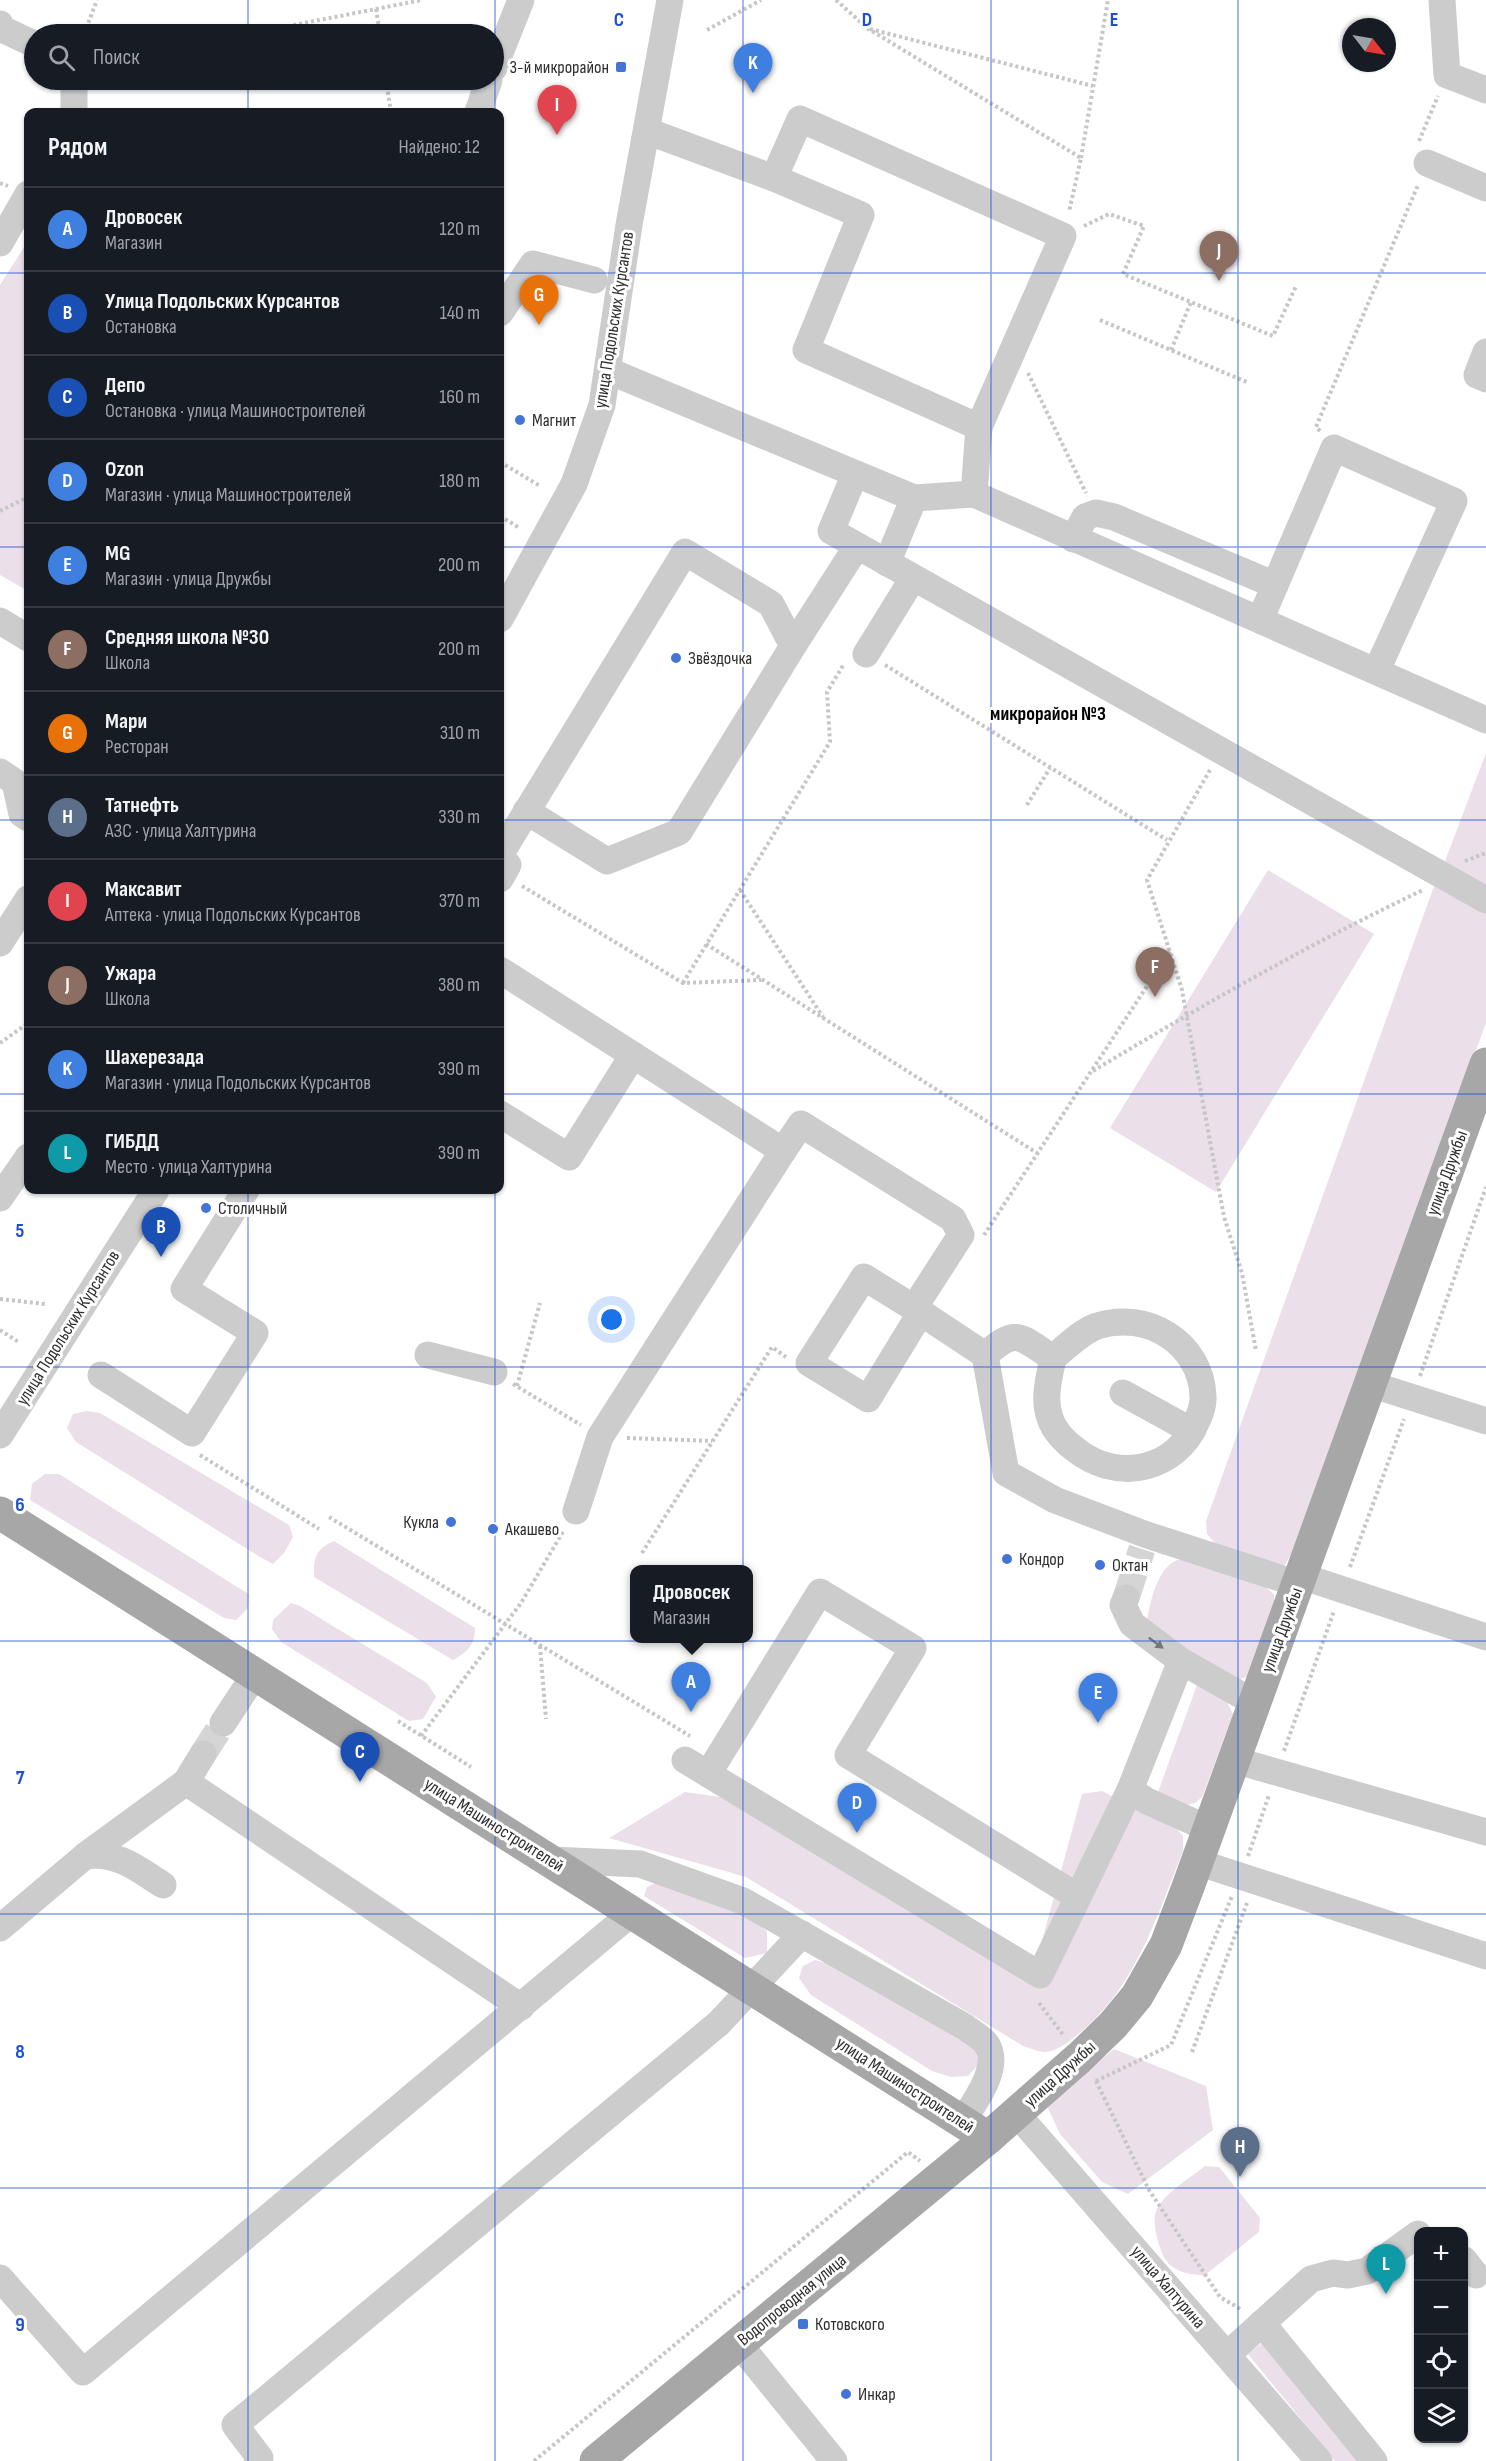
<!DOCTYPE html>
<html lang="ru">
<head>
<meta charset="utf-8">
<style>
  body { margin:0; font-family:"Sofia Sans Condensed",sans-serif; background:#20242c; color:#f1f3f6 }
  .controls { position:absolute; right:18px; bottom:18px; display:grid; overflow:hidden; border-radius:12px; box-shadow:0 2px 4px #0004 }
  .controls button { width:54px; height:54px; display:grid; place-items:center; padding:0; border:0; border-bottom:2px solid #363941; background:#171b24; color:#f1f3f6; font:30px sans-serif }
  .compass { position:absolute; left:1342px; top:18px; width:54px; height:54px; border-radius:50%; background:#171b24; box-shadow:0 2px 4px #0004; rotate:121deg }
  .you { position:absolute; left:612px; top:1320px; width:21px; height:21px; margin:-15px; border:4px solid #fff; border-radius:50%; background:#1a73e8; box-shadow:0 0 0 9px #1a73e833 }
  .badge { display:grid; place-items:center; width:39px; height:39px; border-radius:50%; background:#2563eb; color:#fff; font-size:20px; font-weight:700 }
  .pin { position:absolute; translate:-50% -50px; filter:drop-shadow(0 2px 3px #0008) }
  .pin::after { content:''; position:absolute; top:32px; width:21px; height:18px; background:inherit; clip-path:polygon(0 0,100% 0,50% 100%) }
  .popup { position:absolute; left:630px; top:1565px; width:123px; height:78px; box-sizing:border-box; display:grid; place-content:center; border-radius:12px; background:#171b24; filter:drop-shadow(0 2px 4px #0005); font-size:20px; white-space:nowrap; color:#9ea1a6 }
  .popup b { font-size:22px; color:#f1f3f6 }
  .popup::after { content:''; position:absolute; left:50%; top:100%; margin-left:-12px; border:12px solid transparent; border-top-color:#171b24 }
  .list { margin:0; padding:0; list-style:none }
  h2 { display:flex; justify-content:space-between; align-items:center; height:78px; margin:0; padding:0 24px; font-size:26px }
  h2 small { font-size:20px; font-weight:400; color:#9ea1a6 }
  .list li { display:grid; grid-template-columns:39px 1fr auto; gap:18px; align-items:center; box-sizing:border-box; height:84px; padding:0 24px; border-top:2px solid #363941 }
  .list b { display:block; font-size:22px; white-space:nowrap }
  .list p { margin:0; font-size:20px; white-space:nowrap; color:#9ea1a6 }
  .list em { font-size:20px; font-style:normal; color:#9ea1a6 }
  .icon { flex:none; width:33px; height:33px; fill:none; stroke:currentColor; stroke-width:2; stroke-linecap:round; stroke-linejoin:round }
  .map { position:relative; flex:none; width:1486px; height:2461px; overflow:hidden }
  .search { position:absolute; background:#171b24; box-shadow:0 2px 4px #0004; left:24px; top:24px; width:480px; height:66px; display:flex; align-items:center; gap:15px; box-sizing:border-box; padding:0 21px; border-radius:33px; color:#9ea1a6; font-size:22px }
  .panel { position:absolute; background:#171b24; box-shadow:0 2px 4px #0004; left:24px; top:108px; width:480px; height:1086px; border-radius:12px }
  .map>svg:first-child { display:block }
</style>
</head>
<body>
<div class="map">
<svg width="1486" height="2461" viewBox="0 0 1486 2461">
  <rect width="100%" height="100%" fill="#fff"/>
  <g fill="#ebdfe9">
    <polygon points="28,241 28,591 0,575 0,285"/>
    <polygon points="1486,753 1486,892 1442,869"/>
    <polygon points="1268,870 1374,934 1216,1192 1110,1128"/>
    <polygon points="1434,886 1486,914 1486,1023 1295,1547 1285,1565 1270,1568 1218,1547 1207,1534 1206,1521"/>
    <polygon points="87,1411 100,1413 289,1525 293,1537 284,1553 273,1564 260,1557 76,1442 67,1428 73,1414"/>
    <polygon points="45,1474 59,1474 237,1587 249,1594 248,1608 236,1620 224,1618 30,1500 32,1484"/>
    <path d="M334,1541L475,1628C475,1645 467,1652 453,1660L314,1577C313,1558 316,1549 334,1541Z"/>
    <path d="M1177,1560H1187L1265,1587L1274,1594V1604L1248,1676L1238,1680L1228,1679L1147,1620C1151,1600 1157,1569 1177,1560Z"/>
    <polygon points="291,1603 300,1606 427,1683 436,1697 423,1719 409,1721 281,1642 272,1629 273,1620"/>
    <path d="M1197,1685L1227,1702L1233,1714L1203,1795C1191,1813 1174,1801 1157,1795Z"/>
    <path d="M1102,1791L1175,1827L1183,1836V1851C1157,1916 1134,1991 1077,2035C1068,2042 1058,2051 1045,2052C1039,2052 1030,2048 1023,2046L746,1877L609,1838L685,1792L769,1804L1037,1959L1082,1794Z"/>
    <polygon points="658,1882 748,1916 767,1931 767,1953 745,1958 644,1896 647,1887"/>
    <polygon points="815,1960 832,1965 975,2047 978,2065 968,2076 951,2077 932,2071 811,1995 799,1978 803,1966"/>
    <polygon points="1114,2049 1206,2086 1213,2130 1128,2194 1102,2182 1060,2134 1046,2104"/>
    <path d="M1205,2166L1219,2167L1260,2218L1259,2232L1205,2275C1192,2275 1180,2273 1170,2265C1160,2256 1150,2221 1157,2209C1167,2191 1189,2179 1205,2166Z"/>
    <polygon points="1266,2340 1364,2461 1335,2461 1248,2354"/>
  </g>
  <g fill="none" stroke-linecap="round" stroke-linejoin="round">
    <g stroke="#d5d5d5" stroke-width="27" stroke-dasharray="27 14" stroke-linecap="butt">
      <polyline points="1126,1598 1142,1549"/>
      <polyline points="203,1754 223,1723"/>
    </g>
    <g stroke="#c6c6c6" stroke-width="4" stroke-dasharray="3 3" stroke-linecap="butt">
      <polyline points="836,0 867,28 1081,158 1069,212"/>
      <polyline points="376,9 380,34"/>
      <polyline points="870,29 1093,86"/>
      <polyline points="707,30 761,0"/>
      <polyline points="258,32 422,0"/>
      <polyline points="84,34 97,0"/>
      <polyline points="386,80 391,112"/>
      <polyline points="1419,141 1438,96"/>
      <polyline points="1081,158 1108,0"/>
      <polyline points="0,183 8,186"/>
      <polyline points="1084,226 1109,214 1144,226 1123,274 1273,336 1296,286"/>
      <polyline points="1100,320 1249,383"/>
      <polyline points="1171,350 1191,302"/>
      <polyline points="1028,373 1086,493"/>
      <polyline points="1320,431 1316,427 1418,185"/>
      <polyline points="500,462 540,486"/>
      <polyline points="0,511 28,497"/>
      <polyline points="500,516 518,527"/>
      <polyline points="885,665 1167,840"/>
      <polyline points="1210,770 1147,880 1182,990 1224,1217 1242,1273 1256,1351"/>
      <polyline points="1027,805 1050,768"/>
      <polyline points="1465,861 1486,853"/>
      <polyline points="522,886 683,983 761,980"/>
      <polyline points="740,890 823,1017"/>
      <polyline points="706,944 1037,1153"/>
      <polyline points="683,983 830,742 827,692 844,664"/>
      <polyline points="0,1043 28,1023"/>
      <path d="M1093,1071C1201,1006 1309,944 1423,890"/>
      <polyline points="984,1235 1170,951"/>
      <polyline points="0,1299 45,1304"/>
      <polyline points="0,1330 20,1343"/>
      <polyline points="1420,1376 1486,1187"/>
      <polyline points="513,1384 581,1425"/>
      <polyline points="517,1386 540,1303"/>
      <polyline points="627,1438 712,1441"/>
      <polyline points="200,1455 319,1529"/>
      <polyline points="329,1517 690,1736"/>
      <polyline points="642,1553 772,1347 786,1357"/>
      <polyline points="1350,1567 1404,1419"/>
      <polyline points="540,1646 546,1719"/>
      <polyline points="398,1721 471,1767"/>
      <polyline points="421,1736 521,1603 564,1530"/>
      <polyline points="1284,1751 1334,1611"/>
      <polyline points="1248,1856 1269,1795"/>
      <polyline points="1039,2003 1064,2036"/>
      <polyline points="1192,2052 1247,1903"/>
      <polyline points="1096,2081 1171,2045 1232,1896"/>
      <polyline points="1096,2081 1149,2190 1220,2297 1242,2310"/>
      <polyline points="534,2461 908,2152 920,2161"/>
    </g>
    <g stroke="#ccc" stroke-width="27">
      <polyline points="1442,0 1447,75 1486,90"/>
      <polyline points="0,24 2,29 34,44"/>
      <polyline points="494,68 521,0"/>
      <polyline points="74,112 74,80"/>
      <polyline points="478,112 489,80"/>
      <polyline points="647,131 774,178 861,215 806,350 979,427"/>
      <polyline points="1427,163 1486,188"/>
      <polyline points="774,178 800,119 1063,236 979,427 974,494"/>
      <polyline points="0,243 28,194"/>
      <polyline points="500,313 533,264 594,280"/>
      <polyline points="1486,352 1477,375 1486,379"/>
      <polyline points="609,371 914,498 887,563"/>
      <polyline points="855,474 831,531 1486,900"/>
      <polyline points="914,498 974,494 1486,720"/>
      <polyline points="1073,539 1085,517 1096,513 1114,517 1275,585"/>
      <polyline points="500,619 574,484 602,405 629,225 670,0"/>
      <polyline points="1260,620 1334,448 1454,501 1377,670"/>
      <polyline points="0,621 28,638"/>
      <polyline points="793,646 857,546"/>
      <polyline points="866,654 913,578"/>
      <polyline points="0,772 15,782 22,814 28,818"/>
      <polyline points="500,855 685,552 771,604 793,646 679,832 607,861 526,811"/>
      <polyline points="500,860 508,865 500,879"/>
      <polyline points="0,943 28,899"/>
      <polyline points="500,970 783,1151 801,1124 953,1219 961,1235 914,1308 985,1355 1006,1473 1055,1500 1147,1535 1298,1584"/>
      <polyline points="500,1114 569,1157 633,1055"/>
      <polyline points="0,1198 28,1157"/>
      <polyline points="914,1308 864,1277 809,1363 868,1399 921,1312"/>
      <polyline points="428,1355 494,1372"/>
      <path d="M985,1355C1018,1326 1019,1337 1053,1358C1049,1378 1043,1399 1050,1418C1054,1431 1066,1443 1076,1450C1114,1480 1167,1473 1192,1431L1123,1393"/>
      <path d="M1053,1358C1066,1347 1081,1332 1097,1326C1147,1310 1201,1343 1203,1396C1204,1408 1197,1421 1192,1431"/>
      <polyline points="101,1375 192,1433 255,1333 184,1289 246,1190"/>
      <polyline points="1370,1384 1486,1421"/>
      <polyline points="0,1435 156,1190"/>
      <polyline points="576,1511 600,1437 783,1151"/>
      <polyline points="1301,1576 1486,1637"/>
      <polyline points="1126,1598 1123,1605 1132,1624 1181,1661 1255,1703"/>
      <polyline points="223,1723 256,1673"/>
      <polyline points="685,1760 1040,1975 1130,1790 1181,1661"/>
      <polyline points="1234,1760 1486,1832"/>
      <polyline points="708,1774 820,1592 913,1648 848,1755 1078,1897"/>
      <polyline points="186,1782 203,1754"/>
      <polyline points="1130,1790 1147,1801 1209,1829"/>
      <path d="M85,1856C116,1851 138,1869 163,1885"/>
      <path d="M551,1860L640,1864L743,1901L965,2027C971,2032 983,2038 987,2045C1001,2068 974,2103 962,2122"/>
      <polyline points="1197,1862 1486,1956"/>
      <polyline points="0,1928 85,1856 186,1782 521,2007"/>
      <polyline points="1016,2113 1319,2461"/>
      <polyline points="1464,2260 1476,2275"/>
      <polyline points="0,2278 83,2372 633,1912"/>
      <polyline points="1262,2323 1374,2461"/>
      <polyline points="739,2344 834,2461"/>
      <polyline points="1227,2355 1311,2279 1333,2273 1348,2275 1367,2271 1418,2234"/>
      <polyline points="257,2461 260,2458 235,2425 719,2023 802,1934"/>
    </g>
    <g stroke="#a7a7a7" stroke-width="33">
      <polyline points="0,1513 988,2138"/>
      <polyline points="596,2461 988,2138 1080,2057 1113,2025 1137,1996 1166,1945 1188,1887 1486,1064"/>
    </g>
  </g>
  <defs><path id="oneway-solid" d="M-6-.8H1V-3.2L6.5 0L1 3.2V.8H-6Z" transform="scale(1.5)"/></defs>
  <use fill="#767676" href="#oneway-solid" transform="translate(1156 1643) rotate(37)"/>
  <path fill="none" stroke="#1d4ed8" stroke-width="1.5" stroke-opacity="0.55" d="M248,0V34M495,0V112M743,0V2461M991,0V2461M1238,0V2461M248,80V112M0,273H28M500,273H1486M0,547H28M500,547H1486M0,820H28M500,820H1486M0,1094H28M500,1094H1486M248,1190V2461M495,1190V2461M0,1367H1486M0,1641H1486M0,1914H1486M0,2188H1486"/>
  <g fill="#4275d6" stroke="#fff" stroke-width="2">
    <rect x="615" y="61" width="12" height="12" rx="3"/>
    <circle cx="520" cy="420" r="6"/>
    <circle cx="676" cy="658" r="6"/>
    <circle cx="206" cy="1208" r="6"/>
    <circle cx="451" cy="1522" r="6"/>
    <circle cx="493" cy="1529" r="6"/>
    <circle cx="1007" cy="1559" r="6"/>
    <circle cx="1100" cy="1565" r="6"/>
    <rect x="797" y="2318" width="12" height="12" rx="3"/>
    <circle cx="846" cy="2394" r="6"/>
  </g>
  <g text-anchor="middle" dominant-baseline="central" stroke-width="6" stroke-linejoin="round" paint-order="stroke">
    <g font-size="18" fill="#2f2f2f" stroke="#fff" text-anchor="start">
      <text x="609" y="67" text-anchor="end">3-й микрорайон</text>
      <text x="532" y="420">Магнит</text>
      <text x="688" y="658">Звёздочка</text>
      <text x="218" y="1208">Столичный</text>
      <text x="439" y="1522" text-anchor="end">Кукла</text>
      <text x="505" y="1529">Акашево</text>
      <text x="1019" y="1559">Кондор</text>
      <text x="1112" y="1565">Октан</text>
      <text x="815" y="2324">Котовского</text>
      <text x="858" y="2394">Инкар</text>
    </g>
    <g font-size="18" fill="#2f2f2f" stroke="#fff">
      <text transform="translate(614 320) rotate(-81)">улица Подольских Курсантов</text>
      <text transform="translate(1447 1173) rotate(-70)">улица Дружбы</text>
      <text transform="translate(68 1328) rotate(-58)">улица Подольских Курсантов</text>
      <text transform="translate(1282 1630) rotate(-70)">улица Дружбы</text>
      <text transform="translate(494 1825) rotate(32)">улица Машиностроителей</text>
      <text transform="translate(1060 2074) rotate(-42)">улица Дружбы</text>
      <text transform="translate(905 2085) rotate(33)">улица Машиностроителей</text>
      <text transform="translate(1168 2287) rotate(49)">улица Халтурина</text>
      <text transform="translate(792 2300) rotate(-39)">Водопроводная улица</text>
    </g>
    <g font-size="20" font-weight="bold" fill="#000" stroke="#fff">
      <text x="1048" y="714">микрорайон №3</text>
    </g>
  </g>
  <g font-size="20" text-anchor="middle" font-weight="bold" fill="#1d4ed8" stroke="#fff" stroke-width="6" stroke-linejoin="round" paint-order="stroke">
    <text x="619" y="26">C</text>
    <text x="867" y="26">D</text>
    <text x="1114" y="26">E</text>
    <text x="20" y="1237">5</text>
    <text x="20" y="1511">6</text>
    <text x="20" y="1784">7</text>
    <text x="20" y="2058">8</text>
    <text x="20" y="2331">9</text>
  </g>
</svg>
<div class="controls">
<button>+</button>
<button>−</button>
<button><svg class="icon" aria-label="locate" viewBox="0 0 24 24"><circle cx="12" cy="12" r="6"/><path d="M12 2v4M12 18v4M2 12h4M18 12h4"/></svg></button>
<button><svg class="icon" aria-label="layers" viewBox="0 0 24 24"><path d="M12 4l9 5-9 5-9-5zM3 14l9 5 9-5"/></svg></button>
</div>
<svg class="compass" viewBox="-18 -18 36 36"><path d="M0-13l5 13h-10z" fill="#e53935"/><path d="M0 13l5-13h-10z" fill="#9ea1a6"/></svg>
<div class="you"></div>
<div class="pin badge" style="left:691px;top:1712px;background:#3f7fe0">A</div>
<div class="popup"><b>Дровосек</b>Магазин</div>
<div class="pin badge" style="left:161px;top:1257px;background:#1a4fb4">B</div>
<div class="pin badge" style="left:360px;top:1782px;background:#1a4fb4">C</div>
<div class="pin badge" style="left:857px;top:1833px;background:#3f7fe0">D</div>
<div class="pin badge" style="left:1098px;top:1723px;background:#3f7fe0">E</div>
<div class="pin badge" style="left:1155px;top:997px;background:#8d6e63">F</div>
<div class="pin badge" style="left:539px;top:325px;background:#e8710a">G</div>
<div class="pin badge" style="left:1240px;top:2177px;background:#5c6f8a">H</div>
<div class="pin badge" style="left:557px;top:135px;background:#e0444e">I</div>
<div class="pin badge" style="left:1219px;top:281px;background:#8d6e63">J</div>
<div class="pin badge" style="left:753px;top:93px;background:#3f7fe0">K</div>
<div class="pin badge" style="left:1386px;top:2294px;background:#0f9aa8">L</div>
<div class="search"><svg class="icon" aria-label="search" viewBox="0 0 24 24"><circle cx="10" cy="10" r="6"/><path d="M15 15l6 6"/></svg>Поиск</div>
<section class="panel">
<h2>Рядом<small>Найдено: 12</small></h2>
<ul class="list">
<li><span class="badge" style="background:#3f7fe0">A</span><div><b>Дровосек</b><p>Магазин</p></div><em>120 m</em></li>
<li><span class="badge" style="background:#1a4fb4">B</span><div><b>Улица Подольских Курсантов</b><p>Остановка</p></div><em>140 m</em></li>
<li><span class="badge" style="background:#1a4fb4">C</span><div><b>Депо</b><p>Остановка · улица Машиностроителей</p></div><em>160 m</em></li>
<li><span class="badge" style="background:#3f7fe0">D</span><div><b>Ozon</b><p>Магазин · улица Машиностроителей</p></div><em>180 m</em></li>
<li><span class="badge" style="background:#3f7fe0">E</span><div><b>MG</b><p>Магазин · улица Дружбы</p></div><em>200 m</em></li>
<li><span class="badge" style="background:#8d6e63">F</span><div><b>Средняя школа №30</b><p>Школа</p></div><em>200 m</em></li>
<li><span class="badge" style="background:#e8710a">G</span><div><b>Мари</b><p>Ресторан</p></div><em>310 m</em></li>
<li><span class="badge" style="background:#5c6f8a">H</span><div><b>Татнефть</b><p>АЗС · улица Халтурина</p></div><em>330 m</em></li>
<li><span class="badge" style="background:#e0444e">I</span><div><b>Максавит</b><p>Аптека · улица Подольских Курсантов</p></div><em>370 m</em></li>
<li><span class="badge" style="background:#8d6e63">J</span><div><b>Ужара</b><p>Школа</p></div><em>380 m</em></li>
<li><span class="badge" style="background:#3f7fe0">K</span><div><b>Шахерезада</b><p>Магазин · улица Подольских Курсантов</p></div><em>390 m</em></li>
<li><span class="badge" style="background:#0f9aa8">L</span><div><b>ГИБДД</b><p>Место · улица Халтурина</p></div><em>390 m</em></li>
</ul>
</section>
</div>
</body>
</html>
